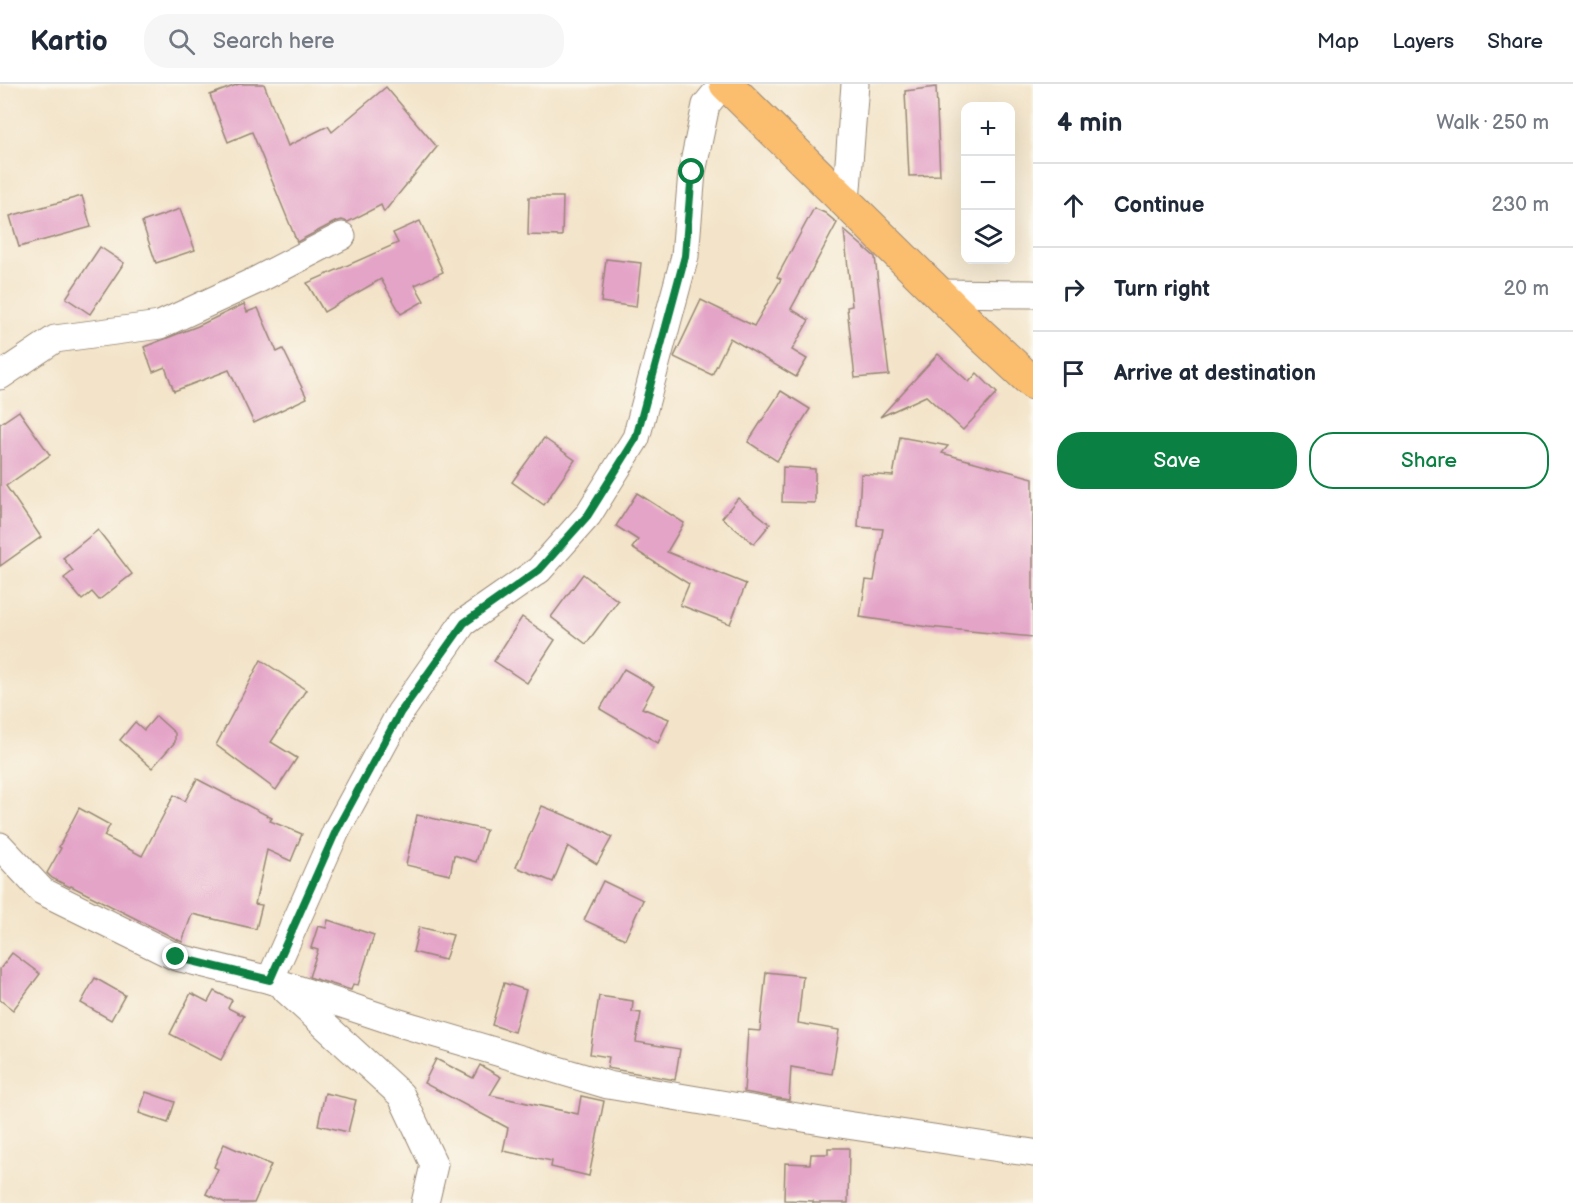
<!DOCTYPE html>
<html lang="en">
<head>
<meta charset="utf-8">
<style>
  body { margin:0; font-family:"Balsamiq Sans",sans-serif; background:#f6f6f7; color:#1f2937 }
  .controls { position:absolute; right:18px; top:18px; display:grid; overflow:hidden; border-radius:12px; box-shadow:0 6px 24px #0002 }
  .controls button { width:54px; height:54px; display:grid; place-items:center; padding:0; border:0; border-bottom:2px solid #e0e1e3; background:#fff; color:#1f2937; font:30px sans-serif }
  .stop { position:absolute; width:18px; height:18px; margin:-14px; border:4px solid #0b8043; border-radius:50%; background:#fff }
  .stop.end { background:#0b8043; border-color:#fff; box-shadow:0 2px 6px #0008 }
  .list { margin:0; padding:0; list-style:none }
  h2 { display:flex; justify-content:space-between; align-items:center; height:78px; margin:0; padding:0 24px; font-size:26px }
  h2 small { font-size:20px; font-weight:400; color:#747a83 }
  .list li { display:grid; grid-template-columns:39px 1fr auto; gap:18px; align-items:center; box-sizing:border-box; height:84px; padding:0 24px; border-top:2px solid #e0e1e3 }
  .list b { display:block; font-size:22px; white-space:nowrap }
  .list em { font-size:20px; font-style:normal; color:#747a83 }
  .actions { display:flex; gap:12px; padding:18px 24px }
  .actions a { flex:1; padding:14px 0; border:2px solid #0b8043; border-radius:24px; text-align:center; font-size:21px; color:#0b8043 }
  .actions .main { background:#0b8043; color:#fff }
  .icon { flex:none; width:33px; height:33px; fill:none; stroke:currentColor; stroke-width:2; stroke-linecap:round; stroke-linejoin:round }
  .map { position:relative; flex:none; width:1033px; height:1119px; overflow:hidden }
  header { display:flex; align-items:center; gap:36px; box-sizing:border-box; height:84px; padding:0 30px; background:#fff; border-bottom:2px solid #e0e1e3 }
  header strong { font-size:28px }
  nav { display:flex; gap:33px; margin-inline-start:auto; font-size:21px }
  .search { width:420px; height:54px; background:#f6f6f7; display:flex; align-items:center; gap:15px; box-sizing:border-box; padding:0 21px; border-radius:24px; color:#747a83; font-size:22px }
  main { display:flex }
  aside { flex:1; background:#fff }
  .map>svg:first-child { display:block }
</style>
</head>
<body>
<header>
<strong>Kartio</strong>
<div class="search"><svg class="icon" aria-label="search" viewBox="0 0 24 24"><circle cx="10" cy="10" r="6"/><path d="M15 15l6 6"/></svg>Search here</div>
<nav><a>Map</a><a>Layers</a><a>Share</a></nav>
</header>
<main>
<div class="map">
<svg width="1033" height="1119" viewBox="0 0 1033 1119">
  <rect width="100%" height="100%" fill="#fbf7ec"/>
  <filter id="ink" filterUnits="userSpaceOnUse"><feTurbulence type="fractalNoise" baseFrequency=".0167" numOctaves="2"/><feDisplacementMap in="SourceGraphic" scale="12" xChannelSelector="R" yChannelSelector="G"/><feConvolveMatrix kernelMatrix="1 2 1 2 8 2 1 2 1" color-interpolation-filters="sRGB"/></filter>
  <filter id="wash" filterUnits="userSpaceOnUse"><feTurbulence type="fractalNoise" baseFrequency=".008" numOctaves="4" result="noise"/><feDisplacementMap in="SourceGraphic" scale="24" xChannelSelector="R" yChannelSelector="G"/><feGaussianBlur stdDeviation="1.35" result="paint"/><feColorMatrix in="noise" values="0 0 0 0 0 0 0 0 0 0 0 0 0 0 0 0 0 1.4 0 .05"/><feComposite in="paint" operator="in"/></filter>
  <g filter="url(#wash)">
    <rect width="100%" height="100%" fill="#f3e4c9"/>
    <g id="blocks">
      <g fill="#e4a4c8">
        <polygon points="239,0 264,0 288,62 328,42 332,48 386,3 437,63 384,128 381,121 348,138 342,136 335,138 297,158 252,48 228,58 210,11"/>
        <polygon points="936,3 940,91 909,92 905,7"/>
        <polygon points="82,112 91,143 19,163 10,132"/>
        <polygon points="529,113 563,113 562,152 528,151"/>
        <polygon points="814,124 825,129 837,139 791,225 809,236 792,266 807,275 796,293 730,254 712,291 674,273 701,216 754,242 781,195 777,193"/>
        <polygon points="180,125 195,166 156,179 142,138"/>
        <polygon points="420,137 443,188 415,201 424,217 401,230 381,195 324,228 307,199 398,159 393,149"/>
        <polygon points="844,146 875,173 889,291 855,294 847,223 852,222"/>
        <polygon points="100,163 124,179 90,230 66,214"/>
        <polygon points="606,175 641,179 636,223 601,218"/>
        <polygon points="244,220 247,228 258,224 277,268 283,265 307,314 254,339 229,286 174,307 165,283 153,288 144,263 198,242"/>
        <polygon points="938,270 969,298 977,289 997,309 963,346 926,312 880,333"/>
        <polygon points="781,307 810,325 777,377 748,358"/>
        <polygon points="19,327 50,371 6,402 41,453 0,482 0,340"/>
        <polygon points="900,353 948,362 942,369 1033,394 1033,553 928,543 860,533 866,496 874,497 883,445 858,443 861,390 893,392"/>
        <polygon points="544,354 575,376 544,421 512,398"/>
        <polygon points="783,383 815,385 815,419 782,418"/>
        <polygon points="637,409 684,439 667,468 746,500 730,540 680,521 689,500 632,464 638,456 616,442"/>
        <polygon points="738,414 770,440 754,460 722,434"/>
        <polygon points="98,446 132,490 99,516 92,508 82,516 64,494 73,487 63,474"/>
        <polygon points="583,490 618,517 586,560 551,533"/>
        <polygon points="522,533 555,556 527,599 494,577"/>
        <polygon points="261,576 306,606 271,658 297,674 276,706 216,661"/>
        <polygon points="624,585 654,602 642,624 669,635 658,659 600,625"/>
        <polygon points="156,632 175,649 175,658 152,684 120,656 135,638 144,646"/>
        <polygon points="197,695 272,734 270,737 302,750 291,777 267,766 255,820 262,821 256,845 192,830 182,858 71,802 70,803 52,794 47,789 61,764 59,763 79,724 110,741 104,752 142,772 174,711 185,717"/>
        <polygon points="542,722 594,743 612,753 597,780 568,762 553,798 516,783"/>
        <polygon points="417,731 486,746 476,778 454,771 450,791 406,781"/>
        <polygon points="603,797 643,816 625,855 584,836"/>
        <polygon points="328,836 374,851 358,901 353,900 351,906 309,893 318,866 311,864 318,842 326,844"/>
        <polygon points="419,843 453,851 445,876 413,868"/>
        <polygon points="12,869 40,890 13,926 0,916 0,885"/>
        <polygon points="766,888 803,892 798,939 839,946 832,990 791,983 789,1016 744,1008 748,946 760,947"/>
        <polygon points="95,894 125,911 111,936 81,919"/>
        <polygon points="504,899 526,906 514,948 492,941"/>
        <polygon points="214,907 232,916 228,924 244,932 221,976 170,950 191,909 208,918"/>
        <polygon points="599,912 633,917 632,928 641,929 636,958 680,965 675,996 607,984 609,973 590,970"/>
        <polygon points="436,975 473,994 480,981 501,993 490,1011 578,1030 581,1012 604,1017 589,1092 551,1083 552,1077 503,1067 508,1044 424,999"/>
        <polygon points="146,1008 175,1018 168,1039 139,1029"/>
        <polygon points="325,1009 356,1016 348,1048 318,1041"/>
        <polygon points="224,1060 271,1081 254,1119 226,1119 206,1110 218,1085 214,1083"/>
        <polygon points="828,1064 849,1064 848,1119 813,1119 813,1117 784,1116 785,1079 810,1080 811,1070 828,1070"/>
      </g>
    </g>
  </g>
  <g filter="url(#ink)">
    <use href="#blocks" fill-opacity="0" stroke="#978774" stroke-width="1.5"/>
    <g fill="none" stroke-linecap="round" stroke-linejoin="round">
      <g stroke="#978774" stroke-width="29">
        <g id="minor">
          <polyline points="846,118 855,0"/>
          <polyline points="938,209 1033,210"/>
          <polyline points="0,292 55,255 160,241 255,197 342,152"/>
          <polyline points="0,762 42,807 176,873 270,896 396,938 608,1001 827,1038 1033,1069"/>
          <polyline points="270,896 336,747 400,629 463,539 539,486 588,431 636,354 685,172 692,88 706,21 723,0"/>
          <polyline points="286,906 401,1011 434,1081 425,1119"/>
        </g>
      </g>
      <g stroke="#978774" stroke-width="35">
        <polyline id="major" points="726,0 978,248 1033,299"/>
      </g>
      <use href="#minor" stroke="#fff" stroke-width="27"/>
      <use href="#major" stroke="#fbbd6e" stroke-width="33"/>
    </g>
  </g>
  <g fill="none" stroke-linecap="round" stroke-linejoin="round" filter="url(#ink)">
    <polyline stroke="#0b8043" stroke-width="8" points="176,873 270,896 336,747 400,629 464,539 539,486 588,431 636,354 685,172 692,88"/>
  </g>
</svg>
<div class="controls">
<button>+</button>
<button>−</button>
<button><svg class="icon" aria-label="layers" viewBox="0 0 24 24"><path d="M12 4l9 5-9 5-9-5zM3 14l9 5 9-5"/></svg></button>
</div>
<div class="stop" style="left:692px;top:88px"></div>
<div class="stop end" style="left:176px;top:873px"></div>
</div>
<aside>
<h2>4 min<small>Walk · 250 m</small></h2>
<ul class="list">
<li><svg class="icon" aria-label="ahead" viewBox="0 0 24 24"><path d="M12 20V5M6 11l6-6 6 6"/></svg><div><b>Continue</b></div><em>230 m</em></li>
<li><svg class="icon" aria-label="right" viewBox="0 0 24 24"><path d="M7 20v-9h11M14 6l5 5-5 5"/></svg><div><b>Turn right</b></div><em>20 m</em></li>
<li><svg class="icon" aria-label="arrive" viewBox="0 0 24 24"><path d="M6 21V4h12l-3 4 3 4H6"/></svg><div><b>Arrive at destination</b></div></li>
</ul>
<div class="actions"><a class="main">Save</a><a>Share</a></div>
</aside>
</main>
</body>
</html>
